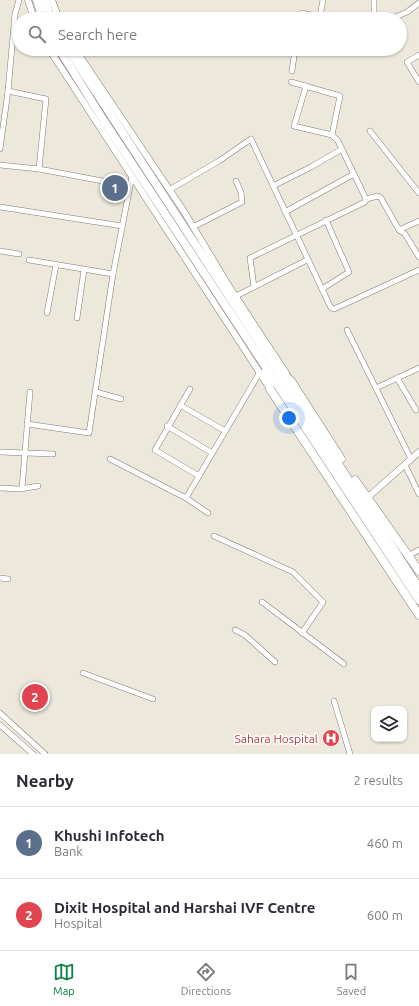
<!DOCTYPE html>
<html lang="en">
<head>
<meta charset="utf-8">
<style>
  body { margin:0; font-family:Ubuntu,sans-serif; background:#f2f2f3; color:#2b2b33 }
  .controls { position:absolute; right:12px; bottom:12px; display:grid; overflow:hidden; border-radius:8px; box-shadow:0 1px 3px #0004 }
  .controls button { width:36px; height:36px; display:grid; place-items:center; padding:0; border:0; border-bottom:1px solid #e1e1e2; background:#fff; color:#2b2b33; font:20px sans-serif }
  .you { position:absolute; left:289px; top:418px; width:14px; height:14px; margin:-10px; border:3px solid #fff; border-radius:50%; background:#1a73e8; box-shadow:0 0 0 6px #1a73e833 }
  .badge { display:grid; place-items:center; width:26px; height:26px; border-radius:50%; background:#0b8043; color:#fff; font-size:13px; font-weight:700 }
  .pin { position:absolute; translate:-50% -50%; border:2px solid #fff; box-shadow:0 1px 4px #0006 }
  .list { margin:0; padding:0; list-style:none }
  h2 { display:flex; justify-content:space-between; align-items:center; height:52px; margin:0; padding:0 16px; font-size:17px }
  h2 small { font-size:13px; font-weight:400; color:#7c7c81 }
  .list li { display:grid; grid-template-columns:26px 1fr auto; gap:12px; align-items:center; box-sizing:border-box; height:72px; padding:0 16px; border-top:1px solid #e1e1e2 }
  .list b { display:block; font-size:15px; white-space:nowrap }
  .list p { margin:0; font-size:13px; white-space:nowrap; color:#7c7c81 }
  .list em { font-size:13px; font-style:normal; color:#7c7c81 }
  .icon { flex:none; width:22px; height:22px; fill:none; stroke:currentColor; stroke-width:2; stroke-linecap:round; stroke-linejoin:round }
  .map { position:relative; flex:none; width:419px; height:754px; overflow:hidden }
  .search { position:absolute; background:#fff; box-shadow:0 1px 3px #0004; left:12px; right:12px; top:12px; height:44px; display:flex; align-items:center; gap:10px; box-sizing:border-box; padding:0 14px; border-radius:22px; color:#7c7c81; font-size:15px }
  .sheet { height:196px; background:#fff }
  nav { display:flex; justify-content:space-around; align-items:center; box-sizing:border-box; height:56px; border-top:1px solid #e1e1e2; background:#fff; font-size:11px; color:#7c7c81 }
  nav a { display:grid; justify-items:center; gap:2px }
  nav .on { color:#0b8043 }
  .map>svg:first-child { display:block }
</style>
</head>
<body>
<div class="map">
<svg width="419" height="754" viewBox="0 0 419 754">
  <rect width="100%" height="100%" fill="#ece8db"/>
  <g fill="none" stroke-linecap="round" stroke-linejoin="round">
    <g stroke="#807c71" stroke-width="6">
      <g id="minor">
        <polyline points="320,16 323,0"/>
        <polyline points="301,19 302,13 330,19"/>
        <polyline points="374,19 374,0"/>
        <polyline points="391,19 407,12 419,3"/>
        <polyline points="419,55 407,62 419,82"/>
        <polyline points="292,71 295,49"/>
        <polyline points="306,86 294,126 332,135"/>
        <polyline points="370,131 419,193"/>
        <polyline points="0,149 8,91 15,14 19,0"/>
        <polyline points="0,165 39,169 46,99 8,91"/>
        <polyline points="39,169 129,186"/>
        <polyline points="273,186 311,167 342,149"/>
        <polyline points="169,190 219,161 251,139 331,308 334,309 419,270"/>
        <polyline points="366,199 378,196 381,198 399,230"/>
        <polyline points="0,207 122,226"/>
        <polyline points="285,212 354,174"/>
        <polyline points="419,221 399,230 405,234 419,257"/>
        <polyline points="193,227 242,202 241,192 236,181"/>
        <polyline points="0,251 19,254"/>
        <polyline points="29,260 113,274"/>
        <polyline points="254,287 250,258 365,202 366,199 338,141 332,135 340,96 291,82"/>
        <polyline points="322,289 349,272 326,220"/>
        <polyline points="236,296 307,260"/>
        <polyline points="47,313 56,265"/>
        <polyline points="77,318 84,270"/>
        <polyline points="347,330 411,459"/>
        <polyline points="397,378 416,410"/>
        <polyline points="376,388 419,368"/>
        <polyline points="190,389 155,450 199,476"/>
        <polyline points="96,392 121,399"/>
        <polyline points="180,405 225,431"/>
        <polyline points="27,424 89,433 113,274 132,176"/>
        <polyline points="167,426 212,453"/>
        <polyline points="0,452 53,454"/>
        <polyline points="110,459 186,498 208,513"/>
        <polyline points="405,465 419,494"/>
        <polyline points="0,488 20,489 38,486"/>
        <polyline points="22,488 30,392"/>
        <polyline points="186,498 260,372"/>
        <polyline points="214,536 293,572 323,602 302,633"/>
        <polyline points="408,556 419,550"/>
        <polyline points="0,578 8,579"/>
        <polyline points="262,602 344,664"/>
        <polyline points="235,630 245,635 275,662"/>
        <polyline points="83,673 153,699"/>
        <polyline points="334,701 350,754"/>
        <polyline points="0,713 45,754"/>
        <polyline points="0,725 33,754"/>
      </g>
    </g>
    <g stroke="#807c71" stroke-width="7">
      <g id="tertiary">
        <polyline points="28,0 34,19"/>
        <polyline points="52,0 59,19"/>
        <polyline points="49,49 267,384"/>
        <polyline points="75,49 183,210 230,288 286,373"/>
        <polyline points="367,498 419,452"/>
      </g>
    </g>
    <g stroke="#807c71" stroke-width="9">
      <g id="trunk">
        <polyline points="37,0 43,19"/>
        <polyline points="45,0 51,19"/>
        <polyline points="59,49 104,121 419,600"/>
        <polyline points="68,49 419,588"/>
        <polyline points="280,370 291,381 341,459"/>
        <polyline points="266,371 270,389 419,615"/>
        <polyline points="355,480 419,571"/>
      </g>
    </g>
    <use href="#minor" stroke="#fff" stroke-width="5"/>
    <use href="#tertiary" stroke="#fff" stroke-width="6"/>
    <use href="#trunk" stroke="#fff" stroke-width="8"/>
  </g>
  <defs>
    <g id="hospital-disc" transform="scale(0.9)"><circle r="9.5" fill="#e0444e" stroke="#fff"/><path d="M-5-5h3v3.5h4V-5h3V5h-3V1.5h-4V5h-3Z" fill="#fff"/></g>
  </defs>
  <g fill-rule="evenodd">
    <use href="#hospital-disc" x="331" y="738"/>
  </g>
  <g text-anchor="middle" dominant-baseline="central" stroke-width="3" stroke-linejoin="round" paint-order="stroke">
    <g font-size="12" fill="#be3a42" stroke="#fff" text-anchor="end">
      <text x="318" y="738">Sahara Hospital</text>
    </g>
  </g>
</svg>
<div class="controls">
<button><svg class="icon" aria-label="layers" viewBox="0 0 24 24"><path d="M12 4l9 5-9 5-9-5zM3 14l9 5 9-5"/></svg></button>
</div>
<div class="you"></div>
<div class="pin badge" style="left:115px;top:188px;background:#5c6f8a">1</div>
<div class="pin badge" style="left:35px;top:697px;background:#e0444e">2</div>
<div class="search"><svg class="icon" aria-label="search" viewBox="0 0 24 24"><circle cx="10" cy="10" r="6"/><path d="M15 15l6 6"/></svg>Search here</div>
</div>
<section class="sheet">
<h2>Nearby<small>2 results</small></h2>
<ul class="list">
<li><span class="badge" style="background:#5c6f8a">1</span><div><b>Khushi Infotech</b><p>Bank</p></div><em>460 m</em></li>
<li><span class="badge" style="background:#e0444e">2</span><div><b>Dixit Hospital and Harshai IVF Centre</b><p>Hospital</p></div><em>600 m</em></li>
</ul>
</section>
<nav>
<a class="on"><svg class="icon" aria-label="map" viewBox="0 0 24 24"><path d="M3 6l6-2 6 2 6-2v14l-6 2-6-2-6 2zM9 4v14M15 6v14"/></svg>Map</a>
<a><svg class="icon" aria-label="directions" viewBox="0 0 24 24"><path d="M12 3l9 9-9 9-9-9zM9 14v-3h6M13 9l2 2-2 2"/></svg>Directions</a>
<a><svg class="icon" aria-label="saved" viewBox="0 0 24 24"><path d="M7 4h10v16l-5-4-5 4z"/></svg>Saved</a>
</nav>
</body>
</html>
